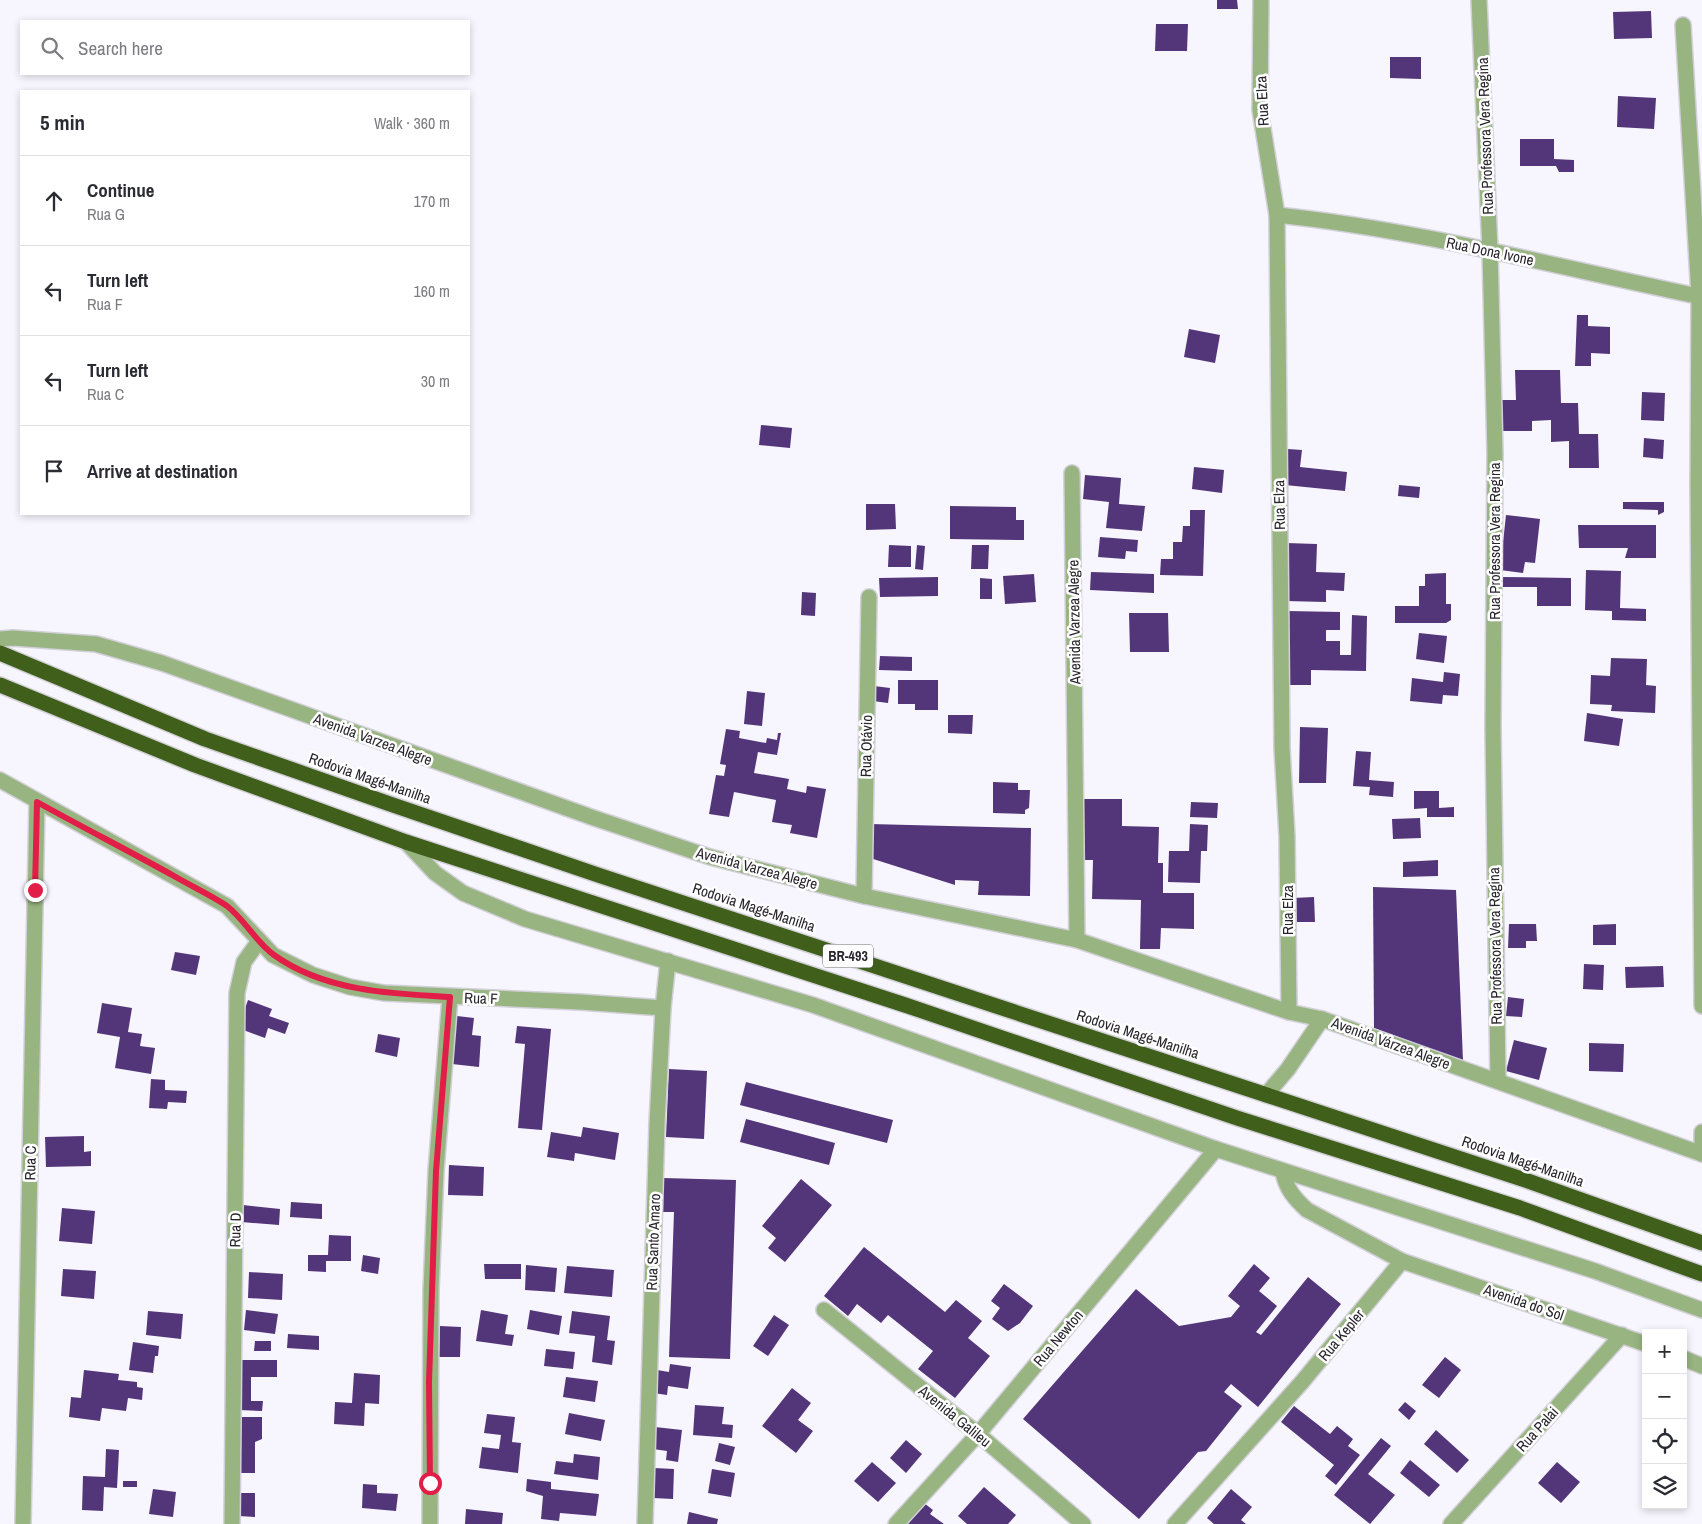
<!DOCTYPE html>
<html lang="en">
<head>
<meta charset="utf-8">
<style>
  body { margin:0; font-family:"Archivo Narrow",sans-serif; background:#f2f2f3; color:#2b2b33 }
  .controls { position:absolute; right:15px; bottom:15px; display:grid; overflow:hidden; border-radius:0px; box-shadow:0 2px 8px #0003 }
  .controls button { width:45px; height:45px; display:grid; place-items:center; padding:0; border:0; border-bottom:1px solid #e1e1e2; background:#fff; color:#2b2b33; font:25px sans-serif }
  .stop { position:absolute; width:15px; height:15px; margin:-11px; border:4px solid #e11d48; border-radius:50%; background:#fff }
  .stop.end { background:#e11d48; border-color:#fff; box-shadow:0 1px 5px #0008 }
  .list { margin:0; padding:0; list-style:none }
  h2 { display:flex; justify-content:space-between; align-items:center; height:65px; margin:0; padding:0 20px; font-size:21px }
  h2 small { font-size:16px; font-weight:400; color:#7c7c81 }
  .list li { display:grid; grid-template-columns:32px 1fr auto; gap:15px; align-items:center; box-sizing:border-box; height:90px; padding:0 20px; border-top:1px solid #e1e1e2 }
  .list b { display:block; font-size:19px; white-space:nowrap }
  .list p { margin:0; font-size:16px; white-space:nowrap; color:#7c7c81 }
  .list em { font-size:16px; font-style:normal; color:#7c7c81 }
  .icon { flex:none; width:28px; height:28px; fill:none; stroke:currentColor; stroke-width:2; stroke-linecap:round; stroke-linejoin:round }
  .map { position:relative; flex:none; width:1702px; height:1524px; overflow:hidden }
  .search { position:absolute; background:#fff; box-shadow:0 2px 8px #0003; left:20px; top:20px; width:450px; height:55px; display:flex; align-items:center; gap:12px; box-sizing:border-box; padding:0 18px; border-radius:0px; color:#7c7c81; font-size:19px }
  .panel { position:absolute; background:#fff; box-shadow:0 2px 8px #0003; left:20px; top:90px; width:450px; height:425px; border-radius:0px }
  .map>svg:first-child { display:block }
</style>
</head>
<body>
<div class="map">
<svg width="1702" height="1524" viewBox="0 0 1702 1524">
  <rect width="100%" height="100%" fill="#f7f5fd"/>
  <g fill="#533679">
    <polygon points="1217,0 1237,0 1238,9 1217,9"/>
    <polygon points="1651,11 1652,38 1614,39 1613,12"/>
    <polygon points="1156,24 1188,24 1187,51 1155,51"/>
    <polygon points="1390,57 1421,57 1421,79 1390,78"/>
    <polygon points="1618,96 1656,98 1654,129 1617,127"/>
    <polygon points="1520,139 1554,139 1554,159 1574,160 1574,172 1559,172 1556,166 1520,166"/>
    <polygon points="1577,315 1588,315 1588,326 1610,327 1610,354 1591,353 1591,366 1575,366"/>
    <polygon points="1189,329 1220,335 1215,363 1184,357"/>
    <polygon points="1515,370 1560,370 1561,403 1578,403 1579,434 1598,434 1599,468 1569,468 1569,441 1551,442 1551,420 1532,421 1532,431 1496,431 1496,400 1516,400"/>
    <polygon points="1642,392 1665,393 1664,421 1641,420"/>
    <polygon points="761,425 792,428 790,448 759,445"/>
    <polygon points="1644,438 1664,440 1663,459 1643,457"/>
    <polygon points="1288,449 1302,450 1300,467 1347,472 1345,491 1285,485"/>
    <polygon points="1194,467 1224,470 1222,493 1192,489"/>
    <polygon points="1085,475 1121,478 1119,504 1145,506 1142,531 1106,528 1109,502 1083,499"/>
    <polygon points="1399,485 1420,487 1419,498 1398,496"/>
    <polygon points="1623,502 1664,502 1664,512 1658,515 1658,510 1623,509"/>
    <polygon points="866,504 895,504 896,529 866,530"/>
    <polygon points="950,506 1016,507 1016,520 1024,520 1024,540 950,539"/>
    <polygon points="1190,510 1205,510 1203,576 1160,575 1161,559 1173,559 1173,542 1182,542 1183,526 1190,526"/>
    <polygon points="1506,515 1540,519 1535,563 1525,562 1523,573 1500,570"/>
    <polygon points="1578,525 1656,525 1656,558 1625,558 1628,548 1579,548"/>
    <polygon points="1100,537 1138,540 1137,552 1126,551 1125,559 1098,557"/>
    <polygon points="1286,543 1317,544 1316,572 1345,573 1344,591 1326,590 1326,602 1285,601"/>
    <polygon points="889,545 911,546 911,567 888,567"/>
    <polygon points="917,545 925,546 923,570 915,569"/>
    <polygon points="972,545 989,545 988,569 971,569"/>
    <polygon points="1586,570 1621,571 1620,608 1646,609 1646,621 1612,620 1612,611 1585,610"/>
    <polygon points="1091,572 1154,574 1154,593 1090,590"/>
    <polygon points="1446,573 1446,604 1451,604 1451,620 1446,623 1395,623 1395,606 1419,606 1419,586 1425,586 1425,574"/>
    <polygon points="1034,574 1036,602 1005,604 1003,576"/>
    <polygon points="938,577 938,596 880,597 879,578"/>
    <polygon points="1500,577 1571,578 1571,606 1537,606 1537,587 1500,587"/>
    <polygon points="980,578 992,579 992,599 980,599"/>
    <polygon points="802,592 816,593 815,616 801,615"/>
    <polygon points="1287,611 1340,612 1340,630 1326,630 1326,641 1340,641 1340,655 1351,655 1352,615 1367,616 1366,671 1311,670 1311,685 1286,685"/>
    <polygon points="1129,613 1168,613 1169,652 1130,652"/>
    <polygon points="1419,633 1447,636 1444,663 1416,659"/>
    <polygon points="880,656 912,657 912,671 879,670"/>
    <polygon points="1611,658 1647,659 1646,685 1656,686 1655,713 1611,711 1612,705 1590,704 1591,675 1610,676"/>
    <polygon points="1444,672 1460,674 1458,696 1443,695 1442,704 1410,701 1412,678 1443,682"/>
    <polygon points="898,680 938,680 938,710 915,710 915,704 898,704"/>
    <polygon points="874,686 890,688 888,703 873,701"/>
    <polygon points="747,691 765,693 762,726 744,724"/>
    <polygon points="1587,713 1623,719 1619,746 1584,741"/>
    <polygon points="948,715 973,715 972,734 948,733"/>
    <polygon points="1300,727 1328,728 1326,783 1299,783"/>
    <polygon points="726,729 740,731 739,738 766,743 767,738 777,740 778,733 781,733 777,755 758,752 754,773 789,779 787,789 806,793 807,786 826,789 817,838 790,833 792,825 772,822 776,800 734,792 729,817 709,814 716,775 724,776 726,765 720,764"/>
    <polygon points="1356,751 1371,752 1369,780 1394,782 1393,797 1369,795 1370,787 1353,786"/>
    <polygon points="993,782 1018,783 1018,790 1030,790 1029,808 1025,810 1025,814 993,813"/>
    <polygon points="1414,791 1439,791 1439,808 1454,807 1454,817 1427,817 1427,808 1414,809"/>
    <polygon points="1081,799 1122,799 1122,826 1159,827 1158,863 1163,863 1163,893 1194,893 1194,929 1161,928 1160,949 1140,949 1141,900 1092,899 1093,860 1080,860"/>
    <polygon points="1191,802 1218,803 1217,818 1190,817"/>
    <polygon points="1420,818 1421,838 1393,839 1392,819"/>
    <polygon points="870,824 1031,828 1030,896 978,895 979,881 955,880 955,885 870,858"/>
    <polygon points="1190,824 1208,825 1207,851 1201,851 1200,883 1168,882 1169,851 1189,851"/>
    <polygon points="1438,860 1438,876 1403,877 1403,862"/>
    <polygon points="1373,887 1456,890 1463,1061 1374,1028"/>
    <polygon points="1314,897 1315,922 1294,922 1293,898"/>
    <polygon points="1509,924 1536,924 1537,941 1526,941 1526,948 1508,948"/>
    <polygon points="1616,924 1616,945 1593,945 1593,925"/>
    <polygon points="175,952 200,956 196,975 171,970"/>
    <polygon points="1584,964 1604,965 1603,990 1583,989"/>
    <polygon points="1663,966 1664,987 1626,988 1625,967"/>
    <polygon points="1508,997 1524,999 1522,1017 1506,1016"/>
    <polygon points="248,1000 272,1009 269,1016 289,1023 285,1034 268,1028 265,1038 238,1028"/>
    <polygon points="102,1003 132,1008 128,1032 142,1034 140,1046 155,1048 151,1074 115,1068 120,1037 97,1033"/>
    <polygon points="457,1016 474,1018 472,1035 481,1036 479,1067 452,1064"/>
    <polygon points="517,1026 551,1029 542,1130 518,1128 525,1044 515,1043"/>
    <polygon points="378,1034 400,1038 397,1057 375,1052"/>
    <polygon points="1514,1040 1547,1048 1539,1080 1506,1071"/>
    <polygon points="1589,1043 1624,1044 1623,1072 1589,1071"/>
    <polygon points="669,1069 707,1071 704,1139 666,1137"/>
    <polygon points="151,1079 165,1080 165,1090 187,1091 186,1103 168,1102 167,1109 149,1108"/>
    <polygon points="746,1082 893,1120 887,1143 740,1105"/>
    <polygon points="746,1119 835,1143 829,1165 740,1142"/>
    <polygon points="583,1127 619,1133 615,1160 575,1153 574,1161 547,1157 551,1132 581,1137"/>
    <polygon points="84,1136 84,1152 91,1151 91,1166 46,1167 45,1137"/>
    <polygon points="449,1165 484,1167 483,1196 448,1195"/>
    <polygon points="663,1178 736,1180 730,1359 669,1357 674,1212 662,1212"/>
    <polygon points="801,1179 832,1205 785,1262 768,1248 776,1238 762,1226"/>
    <polygon points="291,1202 322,1204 322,1219 290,1217"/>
    <polygon points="243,1205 280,1209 279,1225 241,1222"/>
    <polygon points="62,1208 95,1211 92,1244 59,1241"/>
    <polygon points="329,1235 351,1236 351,1261 326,1261 326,1272 308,1271 308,1255 328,1255"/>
    <polygon points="864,1247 945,1312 956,1300 982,1321 968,1338 990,1356 955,1398 918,1369 933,1351 888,1315 881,1323 857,1304 848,1316 824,1296"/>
    <polygon points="363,1255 380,1258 378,1274 361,1271"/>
    <polygon points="484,1264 521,1264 521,1279 485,1279"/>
    <polygon points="1254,1264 1270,1278 1259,1291 1277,1306 1256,1332 1261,1335 1308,1277 1341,1304 1258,1407 1231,1384 1224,1392 1242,1406 1206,1451 1198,1452 1139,1519 1023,1419 1136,1289 1179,1326 1231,1317 1240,1306 1228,1296"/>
    <polygon points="526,1265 557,1268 555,1292 525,1290"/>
    <polygon points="567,1266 614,1270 612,1297 564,1293"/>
    <polygon points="63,1269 96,1271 94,1299 61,1296"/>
    <polygon points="249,1272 283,1274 282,1300 248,1298"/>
    <polygon points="1004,1284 1033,1306 1020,1323 1008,1331 992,1319 1000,1308 991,1301"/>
    <polygon points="246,1310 278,1314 275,1334 244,1330"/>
    <polygon points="481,1310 508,1315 505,1334 514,1335 512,1346 476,1341"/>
    <polygon points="530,1310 562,1316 559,1335 527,1329"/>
    <polygon points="148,1311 183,1314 181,1339 146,1335"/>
    <polygon points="572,1311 610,1316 607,1340 615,1341 612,1365 592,1362 595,1336 569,1333"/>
    <polygon points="774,1315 789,1325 768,1356 753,1346"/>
    <polygon points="440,1326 461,1327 460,1357 439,1357"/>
    <polygon points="288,1334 319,1336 319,1350 287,1348"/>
    <polygon points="255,1341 271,1341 271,1351 254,1351"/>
    <polygon points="133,1342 159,1346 158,1356 155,1356 153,1373 129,1370"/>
    <polygon points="546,1349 575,1352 573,1369 544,1366"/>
    <polygon points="1445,1357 1461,1370 1439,1398 1422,1385"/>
    <polygon points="239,1360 277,1360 277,1377 251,1377 251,1401 263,1401 262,1411 239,1410"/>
    <polygon points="670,1364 691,1367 688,1389 668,1386 667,1395 653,1393 657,1370 669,1372"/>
    <polygon points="84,1370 119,1374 118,1380 137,1382 137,1387 143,1388 142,1400 128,1398 126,1411 102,1408 100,1421 69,1417 71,1397 81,1398"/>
    <polygon points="354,1373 380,1375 379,1404 365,1403 364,1426 334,1424 335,1402 352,1403"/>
    <polygon points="566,1377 598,1381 595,1402 563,1397"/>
    <polygon points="792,1388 811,1403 798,1420 813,1431 796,1453 762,1426"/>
    <polygon points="1405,1402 1416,1411 1409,1420 1398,1410"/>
    <polygon points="695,1405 724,1407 722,1424 733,1425 732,1438 693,1435"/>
    <polygon points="1294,1406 1330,1434 1337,1426 1353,1439 1348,1446 1360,1455 1336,1485 1325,1476 1334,1465 1281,1422"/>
    <polygon points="569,1413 605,1420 601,1441 565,1434"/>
    <polygon points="487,1414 515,1417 512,1442 521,1443 518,1473 479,1468 482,1447 499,1449 501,1435 484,1433"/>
    <polygon points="239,1417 262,1417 262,1439 255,1442 255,1473 239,1473"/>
    <polygon points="655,1427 682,1430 678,1462 666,1460 667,1451 653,1449"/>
    <polygon points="1436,1430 1469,1460 1457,1473 1424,1444"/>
    <polygon points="1381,1438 1391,1446 1368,1474 1395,1495 1370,1524 1334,1495"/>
    <polygon points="906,1440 922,1454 906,1473 890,1458"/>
    <polygon points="719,1443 735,1447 730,1465 715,1461"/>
    <polygon points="106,1449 119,1450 117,1488 104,1487 103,1511 82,1510 83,1476 105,1477"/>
    <polygon points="574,1454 600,1457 598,1480 554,1474 556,1461 573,1463"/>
    <polygon points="1410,1460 1440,1485 1429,1497 1400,1473"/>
    <polygon points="872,1462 896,1483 878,1502 854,1481"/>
    <polygon points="1557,1462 1580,1482 1561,1503 1538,1483"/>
    <polygon points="654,1468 674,1469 673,1499 653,1498"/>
    <polygon points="712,1469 735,1473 731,1497 708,1493"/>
    <polygon points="527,1479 551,1482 551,1489 599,1494 596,1516 560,1513 559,1521 541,1519 543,1496 526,1491"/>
    <rect x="123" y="1481" width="14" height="6"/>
    <polygon points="363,1484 377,1485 377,1493 398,1494 396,1511 362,1508"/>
    <polygon points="984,1487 1016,1515 1008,1524 967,1524 958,1516"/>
    <polygon points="153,1489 176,1492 173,1517 149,1514"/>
    <polygon points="1231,1489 1252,1507 1241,1520 1246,1524 1214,1524 1207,1518"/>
    <polygon points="240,1493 255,1493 255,1517 239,1516"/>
    <polygon points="924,1503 933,1510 930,1514 944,1524 907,1524"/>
    <polygon points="466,1509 503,1513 502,1524 465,1524"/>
    <polygon points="689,1512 718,1519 717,1524 687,1524"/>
  </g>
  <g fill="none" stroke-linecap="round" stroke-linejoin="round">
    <g stroke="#d2d0d8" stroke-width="18">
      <g id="minor">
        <polyline points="1261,0 1260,110 1277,215 1282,748 1287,836 1289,1012"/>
        <polyline points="1479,0 1490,250 1495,453 1493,727 1498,1081"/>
        <polyline points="1683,25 1699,296 1698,485 1702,1006"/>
        <path d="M1277,215C1421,230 1561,268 1702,297"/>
        <polyline points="1072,473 1077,940"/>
        <polyline points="0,639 13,638 96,644 162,663 594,818 710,857 864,896 1077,940 1289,1012 1322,1019 1702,1154"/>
        <polyline points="0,780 227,906 273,955 313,975 350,987 384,993 580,1002 663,1008"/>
        <polyline points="406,842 435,873 463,893 525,919 813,1005 1216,1149 1595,1271 1702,1310"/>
        <polyline points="864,896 869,597"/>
        <polyline points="1266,1095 1288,1069 1322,1019"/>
        <polyline points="1702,1154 1702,1132"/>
        <polyline points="1402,1261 1646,1344"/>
        <polyline points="824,1310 978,1434 1083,1524"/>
        <polyline points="1683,1358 1702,1366"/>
        <polyline points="23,1524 37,802"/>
        <polyline points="232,1524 237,993 244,962 259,941"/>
        <polyline points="430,1524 431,1290 436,1171 450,997"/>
        <polyline points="645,1524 657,1124 663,1008 668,961"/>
        <polyline points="896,1524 978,1434 1216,1149"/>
        <path d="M1175,1524L1302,1382L1402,1261L1307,1210C1295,1199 1286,1189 1283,1172"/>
        <polyline points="1451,1524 1622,1335"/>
      </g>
    </g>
    <g stroke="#d2d0d8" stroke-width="18">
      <g id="highway">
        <polyline points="0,653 205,739 390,804 598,875 1528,1181 1702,1243"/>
        <polyline points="0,685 195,765 406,842 905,1005 1237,1118 1520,1208 1702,1274"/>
      </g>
    </g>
    <use href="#minor" stroke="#98b481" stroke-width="15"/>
    <use href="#highway" stroke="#3f5f1b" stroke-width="15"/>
  </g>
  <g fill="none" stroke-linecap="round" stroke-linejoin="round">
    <path stroke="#e11d48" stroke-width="6" d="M35,890L37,802C82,827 129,851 174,876C191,886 211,895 227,906C245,920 256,942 274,955C324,991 391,994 450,997L436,1171L429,1382L430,1483"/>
  </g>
  <g text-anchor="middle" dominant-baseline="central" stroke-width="5" stroke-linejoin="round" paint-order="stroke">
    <rect fill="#fff" stroke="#68666c" stroke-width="1" x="823" y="944.5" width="50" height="23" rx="4"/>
    <g font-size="14" font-weight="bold" fill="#28252d">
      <text x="848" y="956">BR-493</text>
    </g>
    <g font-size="15" fill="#28252d" stroke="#fff">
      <text transform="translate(1262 101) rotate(-93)">Rua Elza</text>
      <text transform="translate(1485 136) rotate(-92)">Rua Professora Vera Regina</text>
      <text transform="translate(1490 251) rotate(12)">Rua Dona Ivone</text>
      <text transform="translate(1279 505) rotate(-91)">Rua Elza</text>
      <text transform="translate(1494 541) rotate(-90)">Rua Professora Vera Regina</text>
      <text transform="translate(1074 622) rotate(-91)">Avenida Varzea Alegre</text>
      <text transform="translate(373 739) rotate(20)">Avenida Varzea Alegre</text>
      <text transform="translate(866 746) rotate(-89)">Rua Otávio</text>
      <text transform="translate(370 778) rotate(19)">Rodovia Magé-Manilha</text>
      <text transform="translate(757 868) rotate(15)">Avenida Varzea Alegre</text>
      <text transform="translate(754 907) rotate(18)">Rodovia Magé-Manilha</text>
      <text transform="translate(1287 910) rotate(-90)">Rua Elza</text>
      <text transform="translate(1495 946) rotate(-91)">Rua Professora Vera Regina</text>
      <text transform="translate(481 998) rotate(2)">Rua F</text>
      <text transform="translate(1138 1034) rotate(18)">Rodovia Magé-Manilha</text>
      <text transform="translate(1391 1043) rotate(20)">Avenida Várzea Alegre</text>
      <text transform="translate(1523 1161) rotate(19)">Rodovia Magé-Manilha</text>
      <text transform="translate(30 1163) rotate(-89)">Rua C</text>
      <text transform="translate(235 1230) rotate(-89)">Rua D</text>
      <text transform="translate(653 1242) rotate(-88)">Rua Santo Amaro</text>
      <text transform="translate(1524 1302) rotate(19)">Avenida do Sol</text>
      <text transform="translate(1341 1335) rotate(-50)">Rua Kepler</text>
      <text transform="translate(1058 1338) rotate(-50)">Rua Newton</text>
      <text transform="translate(955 1416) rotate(39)">Avenida Galileu</text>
      <text transform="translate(1537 1429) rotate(-48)">Rua Palai</text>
    </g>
  </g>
</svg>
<div class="controls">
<button>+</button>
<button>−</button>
<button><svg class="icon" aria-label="locate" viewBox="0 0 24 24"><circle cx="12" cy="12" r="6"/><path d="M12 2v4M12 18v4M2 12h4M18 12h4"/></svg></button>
<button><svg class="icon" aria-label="layers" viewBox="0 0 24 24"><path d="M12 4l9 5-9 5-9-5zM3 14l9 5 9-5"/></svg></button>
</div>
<div class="stop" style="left:430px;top:1483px"></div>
<div class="stop end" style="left:35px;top:890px"></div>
<div class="search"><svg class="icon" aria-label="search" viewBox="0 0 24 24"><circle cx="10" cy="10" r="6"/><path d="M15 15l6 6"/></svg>Search here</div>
<section class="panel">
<h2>5 min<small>Walk · 360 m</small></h2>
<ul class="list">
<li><svg class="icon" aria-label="ahead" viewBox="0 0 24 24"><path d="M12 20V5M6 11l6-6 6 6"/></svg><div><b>Continue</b><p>Rua G</p></div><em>170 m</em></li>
<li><svg class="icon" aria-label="left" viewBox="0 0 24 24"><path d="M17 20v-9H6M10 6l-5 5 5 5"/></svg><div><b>Turn left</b><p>Rua F</p></div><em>160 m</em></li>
<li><svg class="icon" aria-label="left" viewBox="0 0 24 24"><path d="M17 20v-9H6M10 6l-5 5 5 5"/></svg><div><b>Turn left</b><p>Rua C</p></div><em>30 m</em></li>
<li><svg class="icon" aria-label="arrive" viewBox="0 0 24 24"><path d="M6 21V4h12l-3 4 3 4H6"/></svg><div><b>Arrive at destination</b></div></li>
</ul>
</section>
</div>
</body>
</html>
